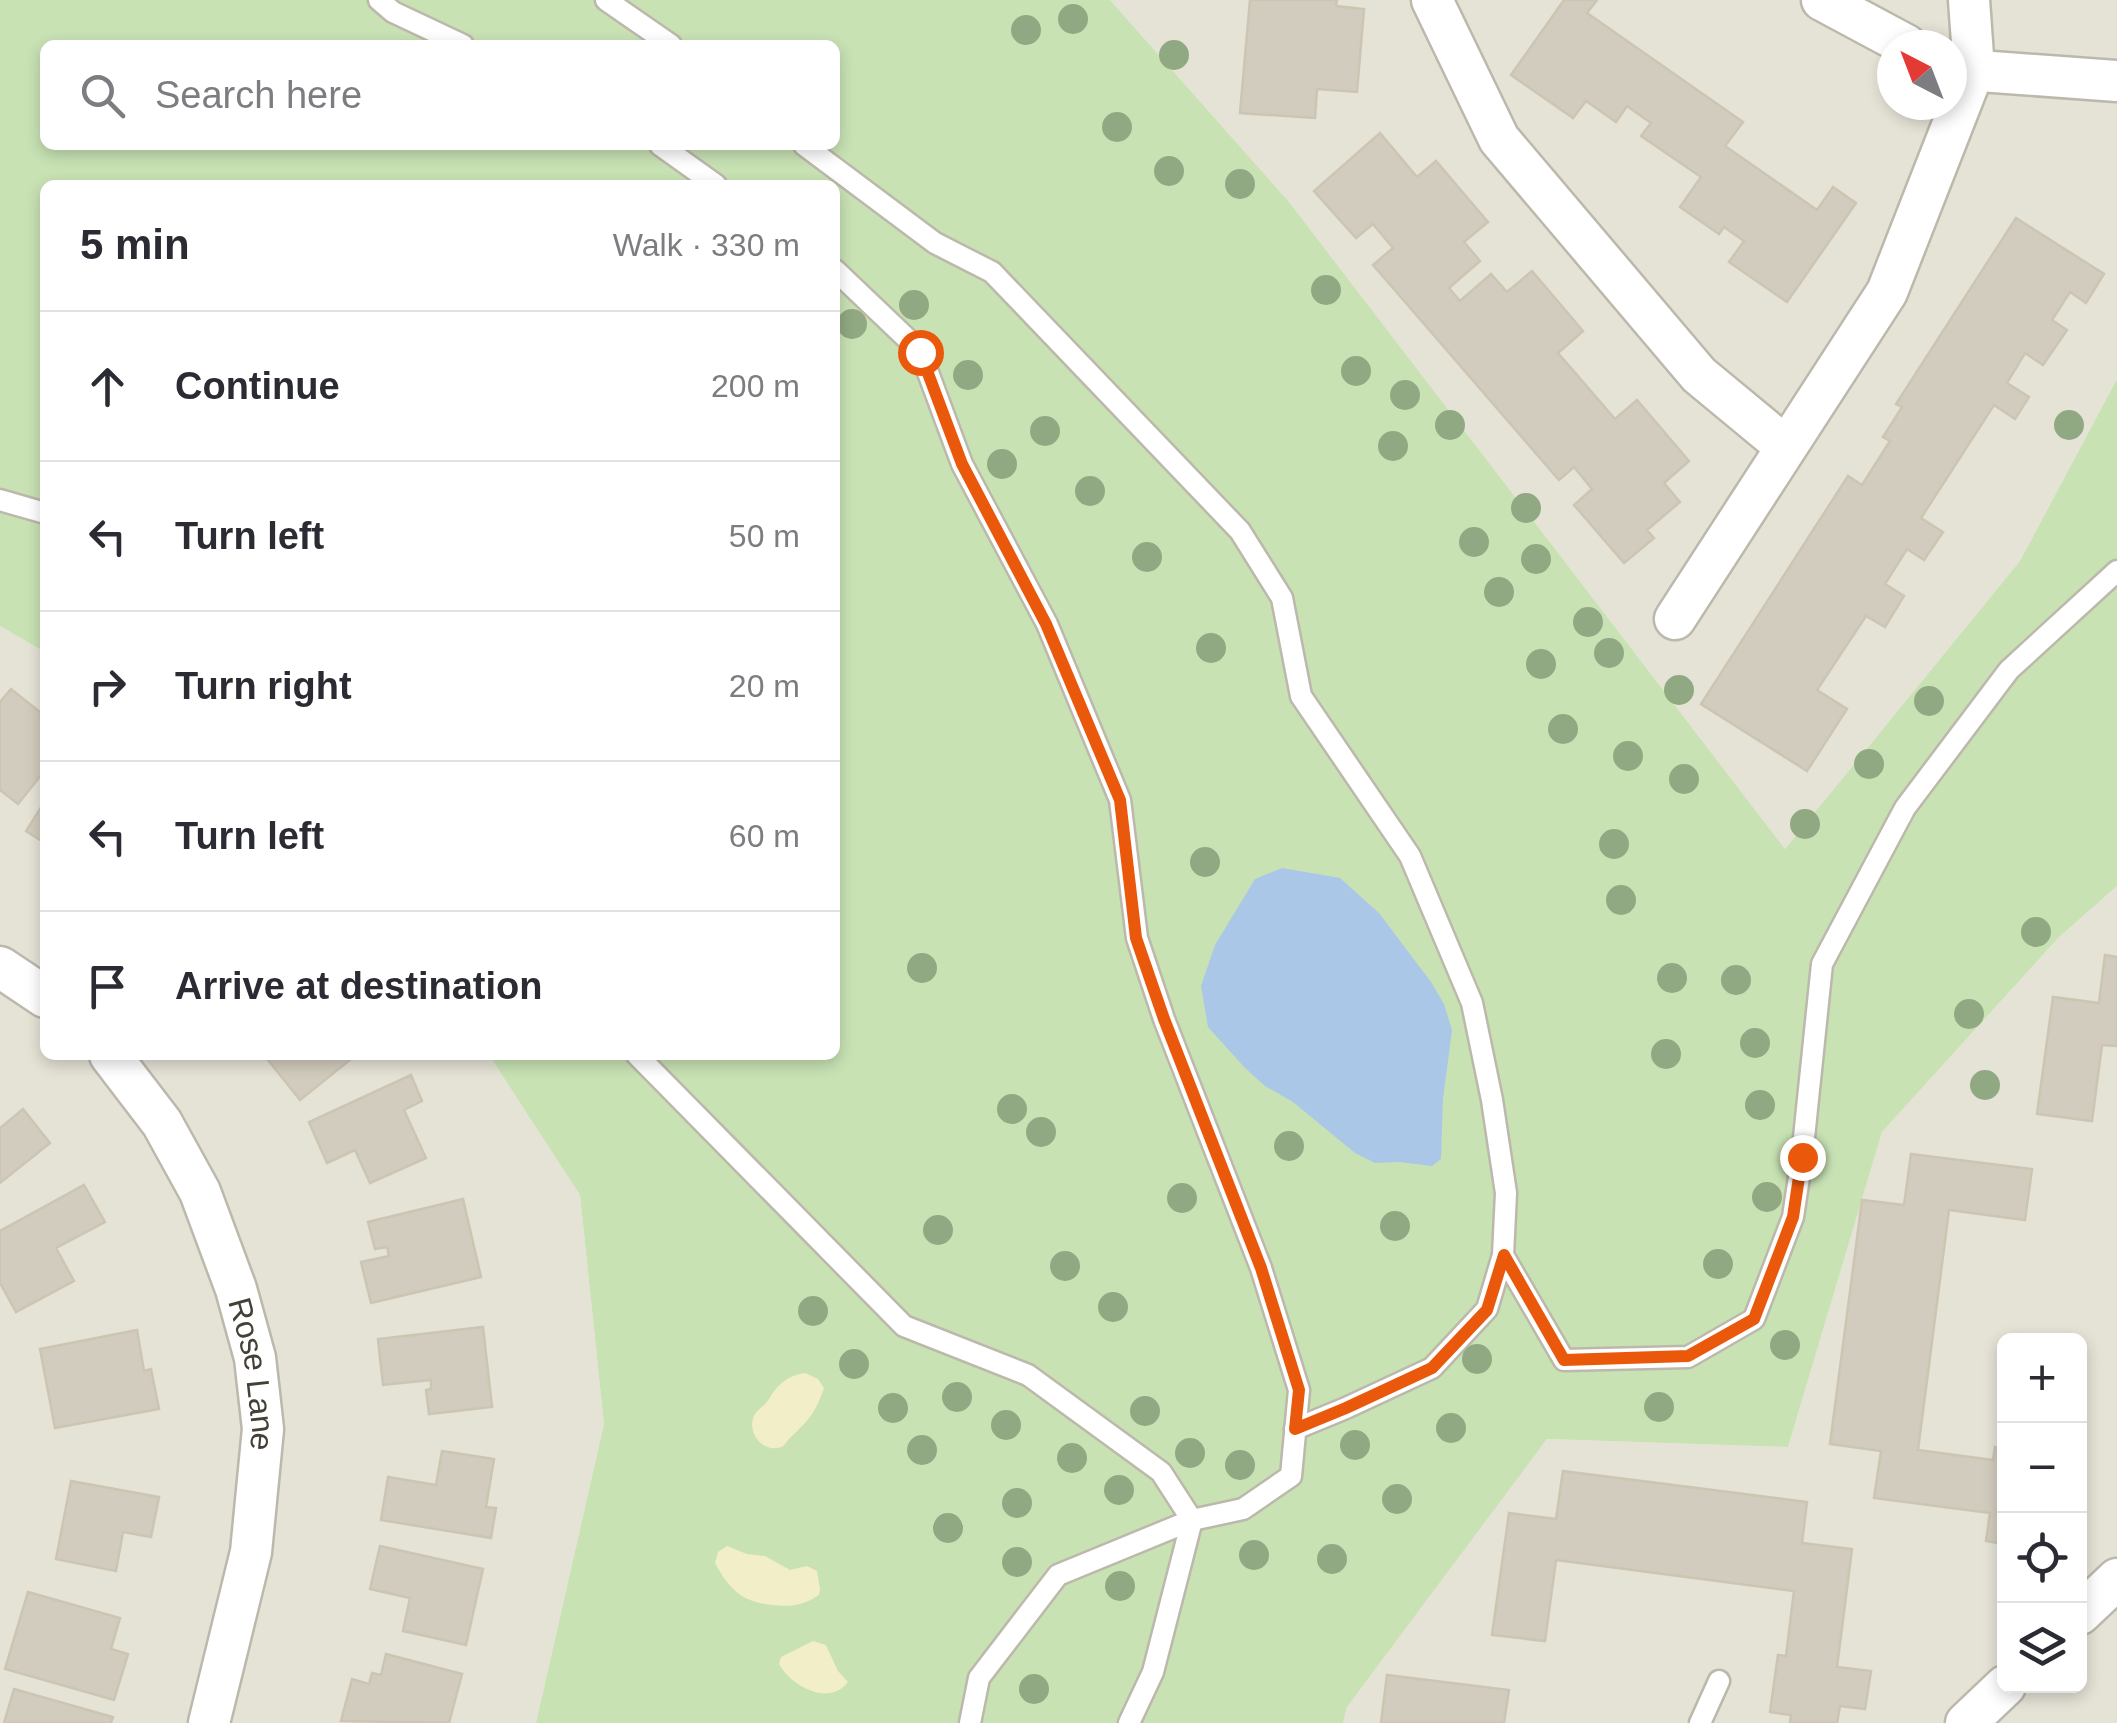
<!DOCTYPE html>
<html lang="en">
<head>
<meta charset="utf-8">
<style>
  body { margin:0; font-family:Arial,sans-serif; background:#f2f2f3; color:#2b2b33 }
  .controls { position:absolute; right:30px; bottom:30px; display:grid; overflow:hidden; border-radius:15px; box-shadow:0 5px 15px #0003 }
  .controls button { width:90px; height:90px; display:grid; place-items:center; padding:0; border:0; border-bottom:2px solid #e1e1e2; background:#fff; color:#2b2b33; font:50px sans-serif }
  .compass { position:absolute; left:1877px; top:30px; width:90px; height:90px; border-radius:50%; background:#fff; box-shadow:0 5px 15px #0003; rotate:318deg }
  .stop { position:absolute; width:30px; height:30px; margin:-22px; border:8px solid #ea580c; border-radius:50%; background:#fff }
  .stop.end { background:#ea580c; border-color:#fff; box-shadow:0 2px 10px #0008 }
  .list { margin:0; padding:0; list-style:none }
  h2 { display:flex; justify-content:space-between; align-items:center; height:130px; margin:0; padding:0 40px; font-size:42px }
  h2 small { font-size:32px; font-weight:400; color:#7c7c81 }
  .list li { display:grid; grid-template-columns:65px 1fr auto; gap:30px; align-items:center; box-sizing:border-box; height:150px; padding:0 40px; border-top:2px solid #e1e1e2 }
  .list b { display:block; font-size:38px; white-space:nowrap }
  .list em { font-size:32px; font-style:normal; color:#7c7c81 }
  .icon { flex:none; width:55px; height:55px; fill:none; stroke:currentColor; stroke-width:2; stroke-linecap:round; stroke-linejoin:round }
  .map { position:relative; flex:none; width:2117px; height:1723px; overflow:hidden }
  .search { position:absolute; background:#fff; box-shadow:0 5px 15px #0003; left:40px; top:40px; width:800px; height:110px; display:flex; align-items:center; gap:25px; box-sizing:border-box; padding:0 35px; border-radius:15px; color:#7c7c81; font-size:38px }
  .panel { position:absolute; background:#fff; box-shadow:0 5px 15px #0003; left:40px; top:180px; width:800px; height:880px; border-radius:15px }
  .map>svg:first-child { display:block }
</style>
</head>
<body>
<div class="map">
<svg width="2117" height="1723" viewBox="0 0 2117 1723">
  <rect width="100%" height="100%" fill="#f2f0e7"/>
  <g fill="#e5e2d6" fill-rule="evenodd">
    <path d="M1110,0H2117V379L2020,561L1785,849L1289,202ZM1892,45H1952V105H1892Z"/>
    <polygon points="0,626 45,652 45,1055 489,1055 580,1195 604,1424 536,1723 0,1723"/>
    <path d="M2117,886V1723H1343L1347,1707L1547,1439L1788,1447L1882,1132L2058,938ZM2004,1340H2080V1686H2004Z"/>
  </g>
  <path fill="#c8e2b4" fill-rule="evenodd" d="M0,0H1110L1289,202L1785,849L2020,561L2117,379V886L2058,938L1882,1132L1788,1447L1547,1439L1347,1707L1343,1723H536L604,1424L580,1195L489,1055H835V185H45V652L0,626ZM45,45H835V145H45Z"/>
  <g fill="#f2eec7">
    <path d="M805,1373L818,1379L824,1388C815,1414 808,1421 789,1439C784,1445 784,1447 777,1448C761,1451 747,1431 754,1416C757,1409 765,1406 769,1399C779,1383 787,1376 805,1373Z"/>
    <path d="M727,1546L747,1554L765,1556L790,1570L807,1566L817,1571L820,1589L819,1595C802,1606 791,1607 772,1605C742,1602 729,1589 715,1563L718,1552Z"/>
    <path d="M813,1641L826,1645L838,1671L848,1682C829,1707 791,1686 779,1664L781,1657Z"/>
  </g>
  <polygon fill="#aac7e8" points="1282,868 1340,878 1379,913 1431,982 1444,1004 1452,1030 1443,1099 1441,1159 1432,1166 1399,1162 1375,1163 1355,1153 1293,1102 1265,1086 1245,1068 1208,1027 1201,986 1215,945 1255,879"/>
  <g fill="#d2ccbe" stroke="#ccc5b2" stroke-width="2.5">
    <polygon points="1250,0 1337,0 1336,6 1364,9 1357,92 1317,89 1315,118 1240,113"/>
    <polygon points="1564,0 1597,0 1587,13 1743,122 1725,146 1817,210 1833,187 1856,203 1787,302 1729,262 1744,241 1724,227 1719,234 1680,207 1701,177 1641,136 1651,123 1627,106 1616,122 1586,101 1573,118 1511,75"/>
    <polygon points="1380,133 1417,177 1436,161 1488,222 1464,242 1480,261 1449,288 1460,301 1491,274 1507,292 1532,271 1583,331 1558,353 1615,419 1637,400 1689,461 1664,483 1680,502 1647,530 1654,538 1624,563 1574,505 1592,489 1574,467 1559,480 1373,265 1393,248 1373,224 1356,238 1314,191"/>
    <polygon points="2016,218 2104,274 2086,303 2070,292 2052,320 2067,330 2043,365 2025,353 2007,383 2029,397 2015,419 1994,405 1921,518 1943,532 1924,560 1907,549 1885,584 1904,596 1885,627 1866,616 1817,690 1847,709 1807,771 1701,704 1848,476 1862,485 1890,441 1883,437 1902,407 1896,404"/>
    <polygon points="11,689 45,716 45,770 18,804 0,790 0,702"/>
    <polygon points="45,801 45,843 26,831"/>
    <polygon points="2105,955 2117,957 2117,1046 2102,1045 2092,1121 2037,1114 2053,997 2099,1003"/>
    <polygon points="264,1055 356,1055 300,1100"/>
    <polygon points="411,1075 422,1101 404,1110 426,1158 370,1183 355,1150 327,1163 309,1122"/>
    <polygon points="23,1109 50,1143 0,1183 0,1128"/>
    <polygon points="1911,1154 2032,1169 2025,1220 1949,1210 1918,1450 1993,1460 1995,1447 2004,1448 2004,1544 1986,1541 1990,1513 1874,1498 1881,1451 1830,1444 1862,1200 1904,1205"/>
    <polygon points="84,1185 105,1222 56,1248 74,1281 16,1312 0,1283 0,1231"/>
    <polygon points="463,1199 481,1277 371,1303 361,1262 389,1256 387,1247 375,1249 368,1222"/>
    <polygon points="483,1327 492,1407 429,1414 426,1390 431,1389 431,1380 383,1385 378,1339"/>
    <polygon points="137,1330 144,1371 151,1369 159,1409 55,1428 40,1349"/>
    <polygon points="442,1451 494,1459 486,1507 496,1508 491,1538 381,1520 388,1477 436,1485"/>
    <polygon points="1563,1471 1807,1502 1802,1543 1852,1549 1837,1667 1871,1671 1865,1709 1840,1706 1837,1723 1790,1723 1791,1715 1770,1712 1778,1655 1786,1656 1794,1591 1556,1560 1545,1641 1492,1635 1509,1513 1556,1519"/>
    <polygon points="71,1481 159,1497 151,1537 123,1532 116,1571 56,1559"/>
    <polygon points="380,1546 483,1569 466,1645 403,1631 410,1598 370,1589"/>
    <polygon points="28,1592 120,1618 111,1649 128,1654 114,1700 5,1669"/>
    <polygon points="386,1654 462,1674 449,1723 341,1721 352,1679 369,1684 372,1673 381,1675"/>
    <polygon points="1387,1675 1509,1690 1504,1723 1381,1723"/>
    <polygon points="14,1689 113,1717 111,1723 4,1723"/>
  </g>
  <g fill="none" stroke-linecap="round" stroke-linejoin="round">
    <g stroke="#bcb8ab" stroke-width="25">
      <g id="service">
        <polyline points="379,0 393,12 463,45"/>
        <polyline points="606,0 671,45"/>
        <polyline points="660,145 716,185"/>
        <polyline points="804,145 935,243 992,272 1240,531 1282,598 1301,696 1410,856 1472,1003 1492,1100 1506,1193 1503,1255 1564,1360 1688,1357 1754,1319 1793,1217 1802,1157 1822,964 1905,808 2009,670 2117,571"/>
        <polyline points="835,270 920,351 962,464 1047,624 1120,800 1137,938 1164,1019 1261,1268 1299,1390 1291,1476 1243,1509 1192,1520 1058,1575 979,1678 970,1723"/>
        <polyline points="0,500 45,513"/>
        <polyline points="637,1055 904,1326 1028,1375 1161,1472 1192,1520 1153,1672 1129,1723"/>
        <polyline points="1295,1429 1346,1408 1432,1368 1487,1309 1503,1255"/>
        <polyline points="1700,1723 1719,1681"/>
      </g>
    </g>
    <g stroke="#bcb8ab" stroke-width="45">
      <g id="minor">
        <polyline points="1432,0 1499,139 1699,375 1786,447"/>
        <polyline points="1822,0 1906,45"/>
        <polyline points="1952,69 2117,81"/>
        <polyline points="1675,619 1887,292 1974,70 1969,0"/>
        <polyline points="0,967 45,997"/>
        <path id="s1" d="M110,1055L162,1123L200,1192L236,1289L255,1358L263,1429L251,1552L209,1723"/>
        <polyline points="2080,1614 2117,1579"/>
        <polyline points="1966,1723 2005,1686"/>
      </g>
    </g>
    <use href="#service" stroke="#fff" stroke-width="20"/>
    <use href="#minor" stroke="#fff" stroke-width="40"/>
  </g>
  <g fill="#91a982">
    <circle cx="1073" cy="19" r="15"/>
    <circle cx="1026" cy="30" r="15"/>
    <circle cx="1174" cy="55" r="15"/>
    <circle cx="1117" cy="127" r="15"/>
    <circle cx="1169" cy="171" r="15"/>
    <circle cx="1240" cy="184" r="15"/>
    <circle cx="1326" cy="290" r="15"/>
    <circle cx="914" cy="305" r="15"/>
    <circle cx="852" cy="324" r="15"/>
    <circle cx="1356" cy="371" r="15"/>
    <circle cx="968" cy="375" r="15"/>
    <circle cx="1405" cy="395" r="15"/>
    <circle cx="1450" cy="425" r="15"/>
    <circle cx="2069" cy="425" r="15"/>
    <circle cx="1045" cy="431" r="15"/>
    <circle cx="1393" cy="446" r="15"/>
    <circle cx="1002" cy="464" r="15"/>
    <circle cx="1090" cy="491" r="15"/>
    <circle cx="1526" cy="508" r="15"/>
    <circle cx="1474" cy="542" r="15"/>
    <circle cx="1147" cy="557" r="15"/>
    <circle cx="1536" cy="559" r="15"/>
    <circle cx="1499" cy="592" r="15"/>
    <circle cx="1588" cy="622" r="15"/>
    <circle cx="1211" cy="648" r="15"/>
    <circle cx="1609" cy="653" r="15"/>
    <circle cx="1541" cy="664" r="15"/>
    <circle cx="1679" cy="690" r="15"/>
    <circle cx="1929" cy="701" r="15"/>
    <circle cx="1563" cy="729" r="15"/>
    <circle cx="1628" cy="756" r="15"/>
    <circle cx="1869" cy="764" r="15"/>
    <circle cx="1684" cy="779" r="15"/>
    <circle cx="1805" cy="824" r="15"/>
    <circle cx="1614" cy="844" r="15"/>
    <circle cx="1205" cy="862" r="15"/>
    <circle cx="1621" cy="900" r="15"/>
    <circle cx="2036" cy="932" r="15"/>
    <circle cx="922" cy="968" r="15"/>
    <circle cx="1672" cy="978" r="15"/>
    <circle cx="1736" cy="980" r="15"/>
    <circle cx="1969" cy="1014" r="15"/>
    <circle cx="1755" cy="1043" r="15"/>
    <circle cx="1666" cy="1054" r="15"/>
    <circle cx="1985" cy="1085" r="15"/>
    <circle cx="1760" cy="1105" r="15"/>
    <circle cx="1012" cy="1109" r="15"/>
    <circle cx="1041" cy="1132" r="15"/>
    <circle cx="1289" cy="1146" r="15"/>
    <circle cx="1767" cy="1197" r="15"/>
    <circle cx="1182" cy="1198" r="15"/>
    <circle cx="1395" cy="1226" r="15"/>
    <circle cx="938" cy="1230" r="15"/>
    <circle cx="1718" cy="1264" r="15"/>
    <circle cx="1065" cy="1266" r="15"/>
    <circle cx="1113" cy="1307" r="15"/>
    <circle cx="813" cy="1311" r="15"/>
    <circle cx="1785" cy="1345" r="15"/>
    <circle cx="1477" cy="1359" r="15"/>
    <circle cx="854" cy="1364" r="15"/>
    <circle cx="957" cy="1397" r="15"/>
    <circle cx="1659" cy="1407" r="15"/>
    <circle cx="893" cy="1408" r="15"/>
    <circle cx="1145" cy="1411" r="15"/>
    <circle cx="1006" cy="1425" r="15"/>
    <circle cx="1451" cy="1428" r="15"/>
    <circle cx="1355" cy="1445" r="15"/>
    <circle cx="922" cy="1450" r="15"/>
    <circle cx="1190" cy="1453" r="15"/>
    <circle cx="1072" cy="1458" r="15"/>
    <circle cx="1240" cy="1465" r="15"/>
    <circle cx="1119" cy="1490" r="15"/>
    <circle cx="1397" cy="1499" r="15"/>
    <circle cx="1017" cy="1503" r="15"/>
    <circle cx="948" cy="1528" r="15"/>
    <circle cx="1254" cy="1555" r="15"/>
    <circle cx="1332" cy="1559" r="15"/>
    <circle cx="1017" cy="1562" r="15"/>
    <circle cx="1120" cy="1586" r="15"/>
    <circle cx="1034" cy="1689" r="15"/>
  </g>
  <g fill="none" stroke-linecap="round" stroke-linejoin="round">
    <polyline stroke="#ea580c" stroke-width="12" points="920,352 962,464 1046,624 1120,800 1136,938 1164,1019 1261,1268 1299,1390 1295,1429 1346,1408 1432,1368 1487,1310 1504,1255 1564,1360 1688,1356 1754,1319 1793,1217 1802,1157"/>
  </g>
  <g text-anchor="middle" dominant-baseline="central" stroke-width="8" stroke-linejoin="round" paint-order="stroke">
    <g font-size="32" fill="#444037" stroke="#fff">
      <text stroke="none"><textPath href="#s1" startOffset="355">Rose Lane</textPath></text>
    </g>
  </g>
</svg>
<div class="controls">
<button>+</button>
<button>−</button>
<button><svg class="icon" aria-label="locate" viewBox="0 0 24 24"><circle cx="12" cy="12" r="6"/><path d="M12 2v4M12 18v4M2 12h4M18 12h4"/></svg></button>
<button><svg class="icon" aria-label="layers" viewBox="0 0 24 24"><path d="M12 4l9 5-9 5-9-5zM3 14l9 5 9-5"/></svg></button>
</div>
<svg class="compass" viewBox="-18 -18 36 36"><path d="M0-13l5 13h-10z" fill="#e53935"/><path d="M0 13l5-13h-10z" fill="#7c7c81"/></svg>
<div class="stop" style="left:920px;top:352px"></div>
<div class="stop end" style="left:1802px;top:1157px"></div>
<div class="search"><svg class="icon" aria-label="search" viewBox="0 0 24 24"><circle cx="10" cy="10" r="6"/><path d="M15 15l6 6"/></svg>Search here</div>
<section class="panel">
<h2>5 min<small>Walk · 330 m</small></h2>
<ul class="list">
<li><svg class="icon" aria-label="ahead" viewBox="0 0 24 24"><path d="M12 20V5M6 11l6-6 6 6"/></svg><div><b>Continue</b></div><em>200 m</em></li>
<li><svg class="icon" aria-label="left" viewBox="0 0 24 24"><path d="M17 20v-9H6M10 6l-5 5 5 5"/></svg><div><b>Turn left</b></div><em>50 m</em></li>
<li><svg class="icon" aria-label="right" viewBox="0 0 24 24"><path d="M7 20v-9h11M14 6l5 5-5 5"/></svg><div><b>Turn right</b></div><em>20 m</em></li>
<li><svg class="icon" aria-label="left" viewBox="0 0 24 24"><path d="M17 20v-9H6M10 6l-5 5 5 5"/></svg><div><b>Turn left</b></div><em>60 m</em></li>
<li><svg class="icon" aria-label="arrive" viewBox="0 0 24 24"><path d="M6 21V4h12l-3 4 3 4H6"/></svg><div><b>Arrive at destination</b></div></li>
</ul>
</section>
</div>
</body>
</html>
